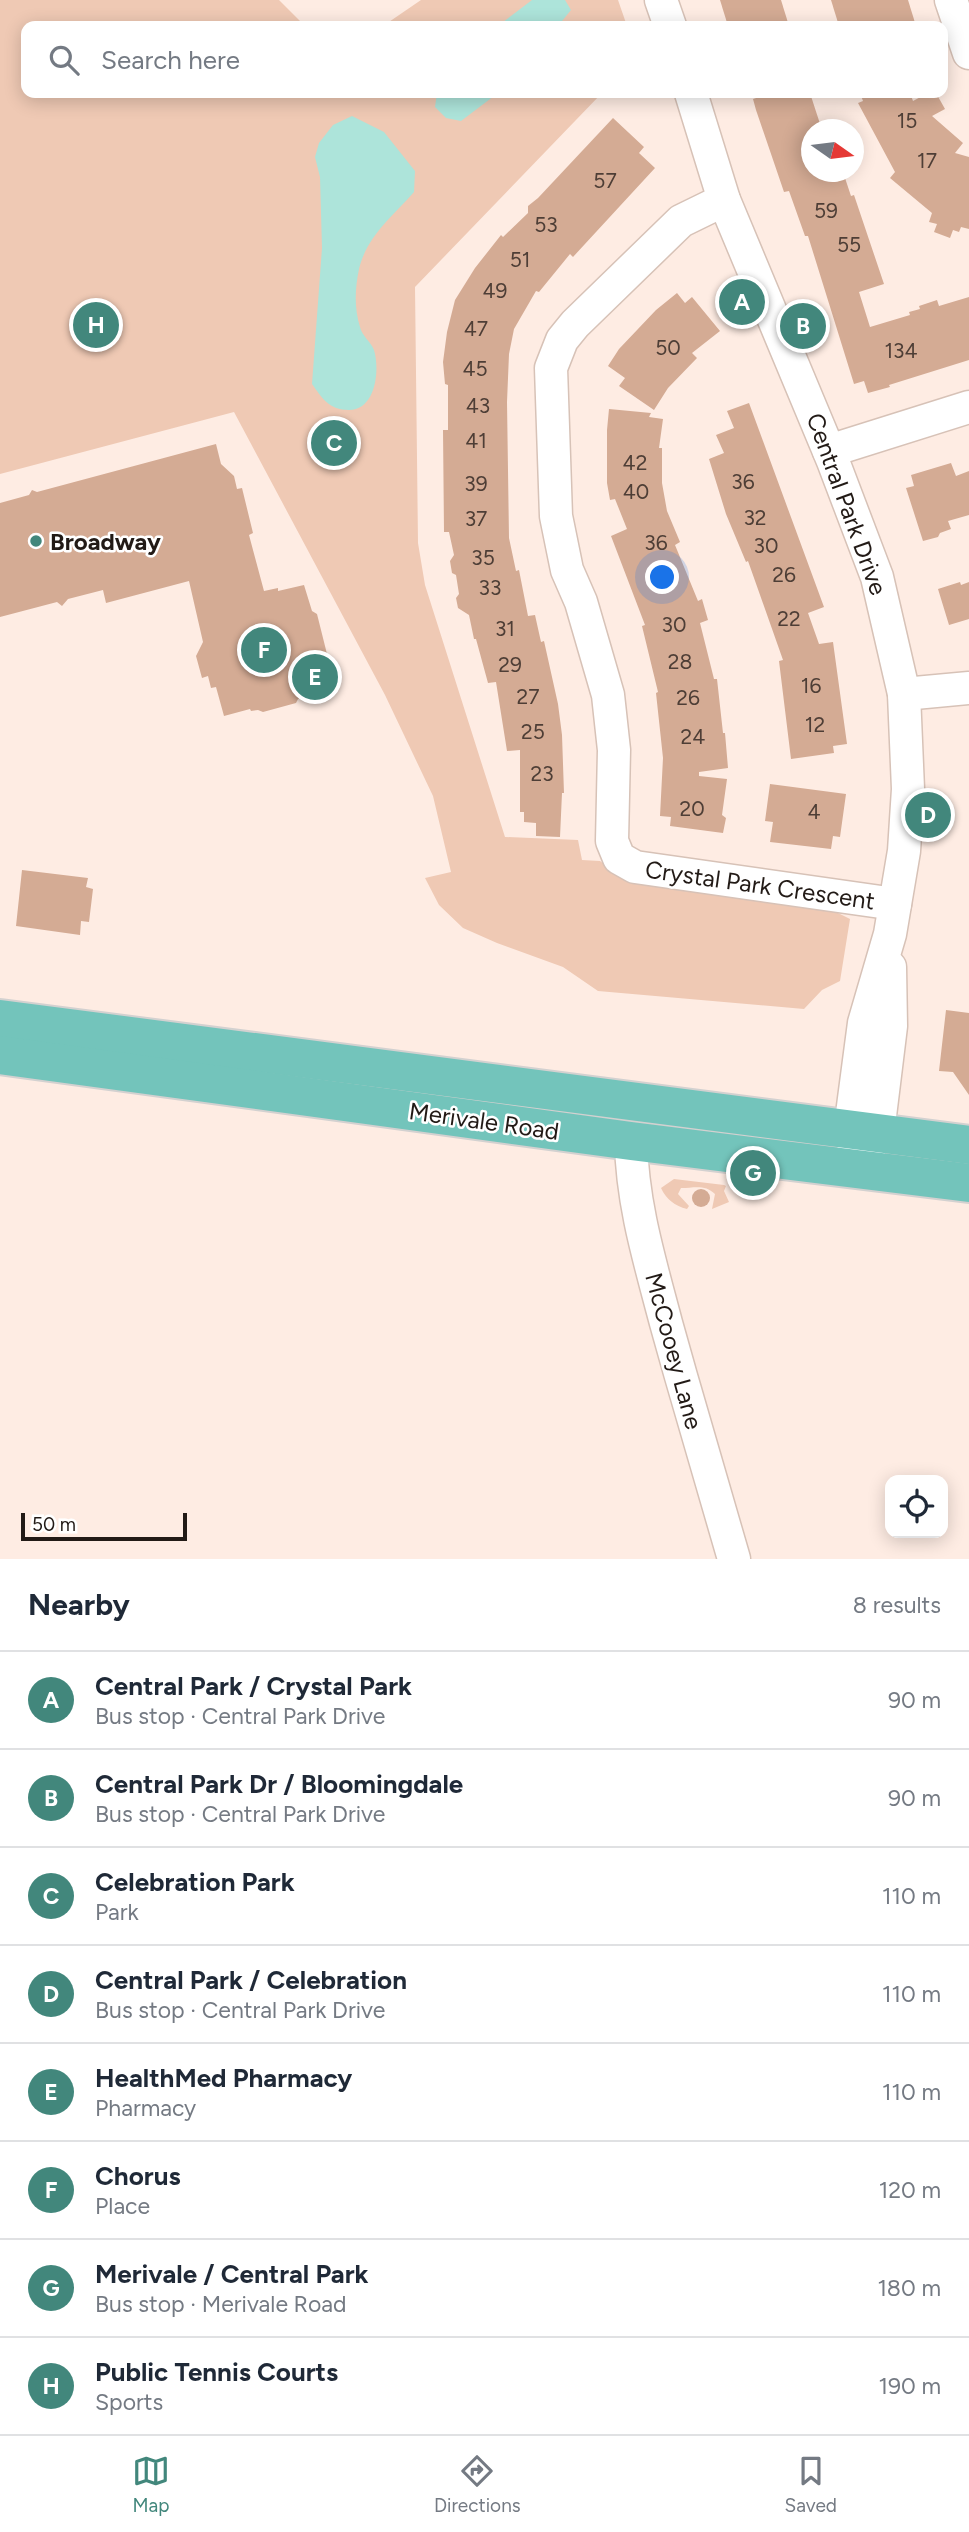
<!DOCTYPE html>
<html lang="en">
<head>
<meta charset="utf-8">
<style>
  body { margin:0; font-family:Figtree,sans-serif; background:#f2f2f3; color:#1f2937 }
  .controls { position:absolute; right:21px; bottom:21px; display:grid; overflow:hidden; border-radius:14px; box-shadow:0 4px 18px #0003 }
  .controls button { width:63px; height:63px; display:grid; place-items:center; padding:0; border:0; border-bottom:2px solid #e0e1e3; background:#fff; color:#1f2937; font:35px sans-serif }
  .compass { position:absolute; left:801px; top:119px; width:63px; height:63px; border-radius:50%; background:#fff; box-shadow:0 4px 18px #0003; rotate:104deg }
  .scale { position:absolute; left:21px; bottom:18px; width:166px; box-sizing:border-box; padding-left:7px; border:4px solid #221a16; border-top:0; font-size:19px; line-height:24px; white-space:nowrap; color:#221a16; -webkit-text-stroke:5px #fff; paint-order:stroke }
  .you { position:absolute; left:663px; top:578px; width:24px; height:24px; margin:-18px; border:5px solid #fff; border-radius:50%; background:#1a73e8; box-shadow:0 0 0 10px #1a73e833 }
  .badge { display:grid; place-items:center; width:46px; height:46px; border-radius:50%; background:#42877c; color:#fff; font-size:23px; font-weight:700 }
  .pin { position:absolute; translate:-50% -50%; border:4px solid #fff; box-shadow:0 2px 7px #0006 }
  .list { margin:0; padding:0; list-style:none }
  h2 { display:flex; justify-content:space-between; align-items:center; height:91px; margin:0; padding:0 28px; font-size:30px }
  h2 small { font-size:23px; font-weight:400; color:#747a83 }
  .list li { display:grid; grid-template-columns:46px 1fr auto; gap:21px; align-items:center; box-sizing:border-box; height:98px; padding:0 28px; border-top:2px solid #e0e1e3 }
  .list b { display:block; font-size:26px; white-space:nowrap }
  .list p { margin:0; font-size:23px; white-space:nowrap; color:#747a83 }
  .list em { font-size:23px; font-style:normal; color:#747a83 }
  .icon { flex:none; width:38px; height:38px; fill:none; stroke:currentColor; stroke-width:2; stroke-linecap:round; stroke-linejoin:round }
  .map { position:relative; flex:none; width:969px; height:1559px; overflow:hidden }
  .search { position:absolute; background:#fff; box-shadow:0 4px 18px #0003; left:21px; right:21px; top:21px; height:77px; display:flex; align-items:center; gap:18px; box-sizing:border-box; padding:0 24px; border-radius:14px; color:#747a83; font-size:26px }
  .sheet { height:875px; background:#fff }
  nav { display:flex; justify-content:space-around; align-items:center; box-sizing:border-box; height:98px; border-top:2px solid #e0e1e3; background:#fff; font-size:19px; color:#747a83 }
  nav a { display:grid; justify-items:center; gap:4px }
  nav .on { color:#42877c }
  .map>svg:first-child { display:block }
</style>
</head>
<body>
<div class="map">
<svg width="969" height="1559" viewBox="0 0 969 1559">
  <rect width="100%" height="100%" fill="#feece3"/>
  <g fill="#efc9b4">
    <polygon points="0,0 279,0 305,26 26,26 26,93 602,93 415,287 418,543 425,585 505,837 578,840 582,860 600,861 624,879 828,908 850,919 840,981 822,990 804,1009 598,991 563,967 497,943 463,928 439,905 425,878 451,872 433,796 385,695 234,412 0,474"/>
    <polygon points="421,0 618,0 627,26 383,26"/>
    <path d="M674,1179L724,1185L726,1186L724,1191L729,1202L712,1209L715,1194C705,1184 694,1188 681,1188L678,1194L689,1206L687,1209C675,1206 666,1199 661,1188Z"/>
  </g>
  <g fill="#ade4da">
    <polygon points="532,0 565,0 571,10 558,26 498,26"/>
    <polygon points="437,93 498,93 461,121 446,118 435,107"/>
    <path d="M352,116L384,132L415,171L414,192C392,217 367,236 359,269C355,288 354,308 360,327C362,336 371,342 374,350C380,370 376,410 349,410C329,410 322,398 312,384L322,248L320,177L315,157L319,143L333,125Z"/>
  </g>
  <g fill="#d4ab94">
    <polygon points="720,0 781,0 789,26 728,26"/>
    <polygon points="831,0 908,0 916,26 839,26"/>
    <polygon points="772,93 810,93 822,130 811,130 811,172 843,172 851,196 854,195 884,284 859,292 870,327 910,315 909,312 920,309 919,306 937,300 939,306 969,297 969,360 889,385 890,387 868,393 864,381 854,384 808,236 805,236 789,191 784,192 756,110 753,99"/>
    <polygon points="860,93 910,93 913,101 928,93 936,93 945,109 932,116 963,143 955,153 969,157 969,229 961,227 959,232 953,230 950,238 934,232 937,224 929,222 932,213 890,178 895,172 858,103 863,101"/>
    <polygon points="613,118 644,147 639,153 655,168 573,257 570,254 539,292 536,291 514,329 509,354 507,402 509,538 516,571 519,570 528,616 535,615 541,642 544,641 558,704 562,735 564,793 562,793 560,837 536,836 536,823 524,822 524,812 520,812 520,750 507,751 496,682 488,683 476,639 474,639 469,615 458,608 456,598 459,594 456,575 452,573 450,561 454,555 449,532 444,532 443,430 448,430 448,385 445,384 443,362 447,332 455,300 475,268 501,235 503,237 528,213 528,206 538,198"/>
    <polygon points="677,293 685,303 692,297 720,331 692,353 697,358 668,388 654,410 619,386 625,378 608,366 619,349 656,310"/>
    <polygon points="749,403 824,607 808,613 819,644 833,642 847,744 833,746 834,753 791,759 779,661 783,660 748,561 746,562 726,514 709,459 724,453 716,435 734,428 727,411"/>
    <polygon points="609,409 651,413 649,417 663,419 659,448 662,448 662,483 667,511 680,542 675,545 698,601 702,599 708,620 700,623 714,679 717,679 723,733 725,733 728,768 699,772 699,776 727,779 722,815 726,818 723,833 670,826 671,817 660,816 663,758 656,693 658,692 642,626 645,625 611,536 627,529 615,499 610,500 607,483 607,430"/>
    <polygon points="216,444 221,464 234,476 237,489 242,488 253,533 249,535 264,591 278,588 278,591 304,585 312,611 317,614 327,654 325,658 331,687 305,694 306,697 298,699 296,703 263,712 258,710 251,711 250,709 224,716 216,687 211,688 208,676 202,678 196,656 203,642 189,581 106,603 103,590 68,599 62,606 57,602 0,617 0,503 29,495 32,490 37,492"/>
    <polygon points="951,463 956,476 969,471 969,515 948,521 951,529 940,533 938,537 923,541 906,488 914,486 911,475"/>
    <polygon points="960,582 961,585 969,582 969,619 949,625 938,589"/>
    <polygon points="770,784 846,794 840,837 833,836 831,849 770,842 773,822 765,821"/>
    <polygon points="22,870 88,878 86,887 93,889 89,922 81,921 80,935 16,926"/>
    <polygon points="946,1010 969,1013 969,1095 953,1072 939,1071"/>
    <circle cx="701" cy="1198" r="9"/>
  </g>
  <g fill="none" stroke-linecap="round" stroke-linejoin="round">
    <g stroke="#d7c2b7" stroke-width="35">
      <g id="minor">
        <polyline points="661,0 670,26"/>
        <polyline points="951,0 969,53"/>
        <polyline points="691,93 724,200 833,461 877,577 904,694 908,789 904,851 890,934 864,1023 850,1129 855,1153"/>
        <polyline points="724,200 681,221 575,324 562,340 551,368 556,516 567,570 581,602 608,695 614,750 612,841 619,858 635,867 895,904"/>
        <polyline points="829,451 969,407"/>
        <polyline points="904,694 969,688"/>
        <path d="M631,1141C632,1204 650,1262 666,1323C688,1402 711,1481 734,1559"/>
        <polyline points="867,1153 878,1132 891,1026 890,967"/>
      </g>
    </g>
    <g stroke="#d3d1d0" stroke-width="42">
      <g id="major">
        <polyline points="0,1019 969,1145"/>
        <polyline points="0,1055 631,1141 969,1183"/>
      </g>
    </g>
    <use href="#minor" stroke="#fff" stroke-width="32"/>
    <use href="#major" stroke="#73c4bb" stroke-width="38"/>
  </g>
  <circle fill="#42877c" stroke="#fff" stroke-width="2.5" cx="36" cy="541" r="7"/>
  <g text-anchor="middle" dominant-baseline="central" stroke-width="5" stroke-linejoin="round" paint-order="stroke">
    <g font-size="21" fill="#4e3e36">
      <text x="907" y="120">15</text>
      <text x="927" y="160">17</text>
      <text x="605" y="180">57</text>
      <text x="826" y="210">59</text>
      <text x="546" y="224">53</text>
      <text x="849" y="244">55</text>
      <text x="520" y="259">51</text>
      <text x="495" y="290">49</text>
      <text x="476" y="328">47</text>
      <text x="668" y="347">50</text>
      <text x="901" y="350">134</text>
      <text x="475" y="368">45</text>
      <text x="478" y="405">43</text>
      <text x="476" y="440">41</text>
      <text x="635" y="462">42</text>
      <text x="743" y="481">36</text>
      <text x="476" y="483">39</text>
      <text x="636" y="491">40</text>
      <text x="755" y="517">32</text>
      <text x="476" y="518">37</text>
      <text x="656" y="542">36</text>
      <text x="766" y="545">30</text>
      <text x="483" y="557">35</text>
      <text x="784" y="574">26</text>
      <text x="490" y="587">33</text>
      <text x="789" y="618">22</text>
      <text x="674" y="624">30</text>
      <text x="505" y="628">31</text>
      <text x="680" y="661">28</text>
      <text x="510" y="664">29</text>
      <text x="811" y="685">16</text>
      <text x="528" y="696">27</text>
      <text x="688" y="697">26</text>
      <text x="815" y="724">12</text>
      <text x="533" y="731">25</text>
      <text x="693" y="736">24</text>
      <text x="542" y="773">23</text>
      <text x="692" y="808">20</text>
      <text x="814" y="811">4</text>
    </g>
    <g font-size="24" fill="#221a16" stroke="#fff">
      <text transform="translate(847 504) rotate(70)">Central Park Drive</text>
      <text transform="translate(760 885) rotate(8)">Crystal Park Crescent</text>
      <text transform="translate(484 1121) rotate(8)">Merivale Road</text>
      <text transform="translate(674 1351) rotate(75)">McCooey Lane</text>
    </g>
    <g font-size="24" font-weight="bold" fill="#221a16" stroke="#fff" text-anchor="start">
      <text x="50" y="541">Broadway</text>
    </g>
  </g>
</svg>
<div class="controls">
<button><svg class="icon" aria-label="locate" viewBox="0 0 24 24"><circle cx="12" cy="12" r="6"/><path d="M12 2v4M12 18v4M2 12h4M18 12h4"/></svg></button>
</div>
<svg class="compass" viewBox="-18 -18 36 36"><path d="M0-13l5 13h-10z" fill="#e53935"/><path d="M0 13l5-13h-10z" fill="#747a83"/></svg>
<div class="scale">50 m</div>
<div class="you"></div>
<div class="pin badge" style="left:742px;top:302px">A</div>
<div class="pin badge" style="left:803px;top:326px">B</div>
<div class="pin badge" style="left:334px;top:443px">C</div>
<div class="pin badge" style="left:928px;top:815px">D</div>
<div class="pin badge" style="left:315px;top:677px">E</div>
<div class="pin badge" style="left:264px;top:650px">F</div>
<div class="pin badge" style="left:753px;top:1173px">G</div>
<div class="pin badge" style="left:96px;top:325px">H</div>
<div class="search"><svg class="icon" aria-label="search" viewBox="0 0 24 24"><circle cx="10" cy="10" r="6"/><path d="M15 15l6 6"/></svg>Search here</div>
</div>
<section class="sheet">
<h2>Nearby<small>8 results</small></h2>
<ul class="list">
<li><span class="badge">A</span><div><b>Central Park / Crystal Park</b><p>Bus stop · Central Park Drive</p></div><em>90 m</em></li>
<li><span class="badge">B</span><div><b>Central Park Dr / Bloomingdale</b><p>Bus stop · Central Park Drive</p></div><em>90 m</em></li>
<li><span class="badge">C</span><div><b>Celebration Park</b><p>Park</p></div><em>110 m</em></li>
<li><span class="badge">D</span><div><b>Central Park / Celebration</b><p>Bus stop · Central Park Drive</p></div><em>110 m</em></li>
<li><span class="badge">E</span><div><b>HealthMed Pharmacy</b><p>Pharmacy</p></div><em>110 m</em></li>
<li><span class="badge">F</span><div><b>Chorus</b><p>Place</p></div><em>120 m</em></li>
<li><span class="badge">G</span><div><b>Merivale / Central Park</b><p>Bus stop · Merivale Road</p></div><em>180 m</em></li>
<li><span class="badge">H</span><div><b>Public Tennis Courts</b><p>Sports</p></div><em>190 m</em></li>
</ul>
</section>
<nav>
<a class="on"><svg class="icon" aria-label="map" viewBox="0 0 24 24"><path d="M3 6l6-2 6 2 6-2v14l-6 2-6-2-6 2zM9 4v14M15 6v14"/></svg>Map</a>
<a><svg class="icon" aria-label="directions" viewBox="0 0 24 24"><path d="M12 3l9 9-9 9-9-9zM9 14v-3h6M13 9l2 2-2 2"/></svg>Directions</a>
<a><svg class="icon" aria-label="saved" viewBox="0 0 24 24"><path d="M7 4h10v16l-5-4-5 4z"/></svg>Saved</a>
</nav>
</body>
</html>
